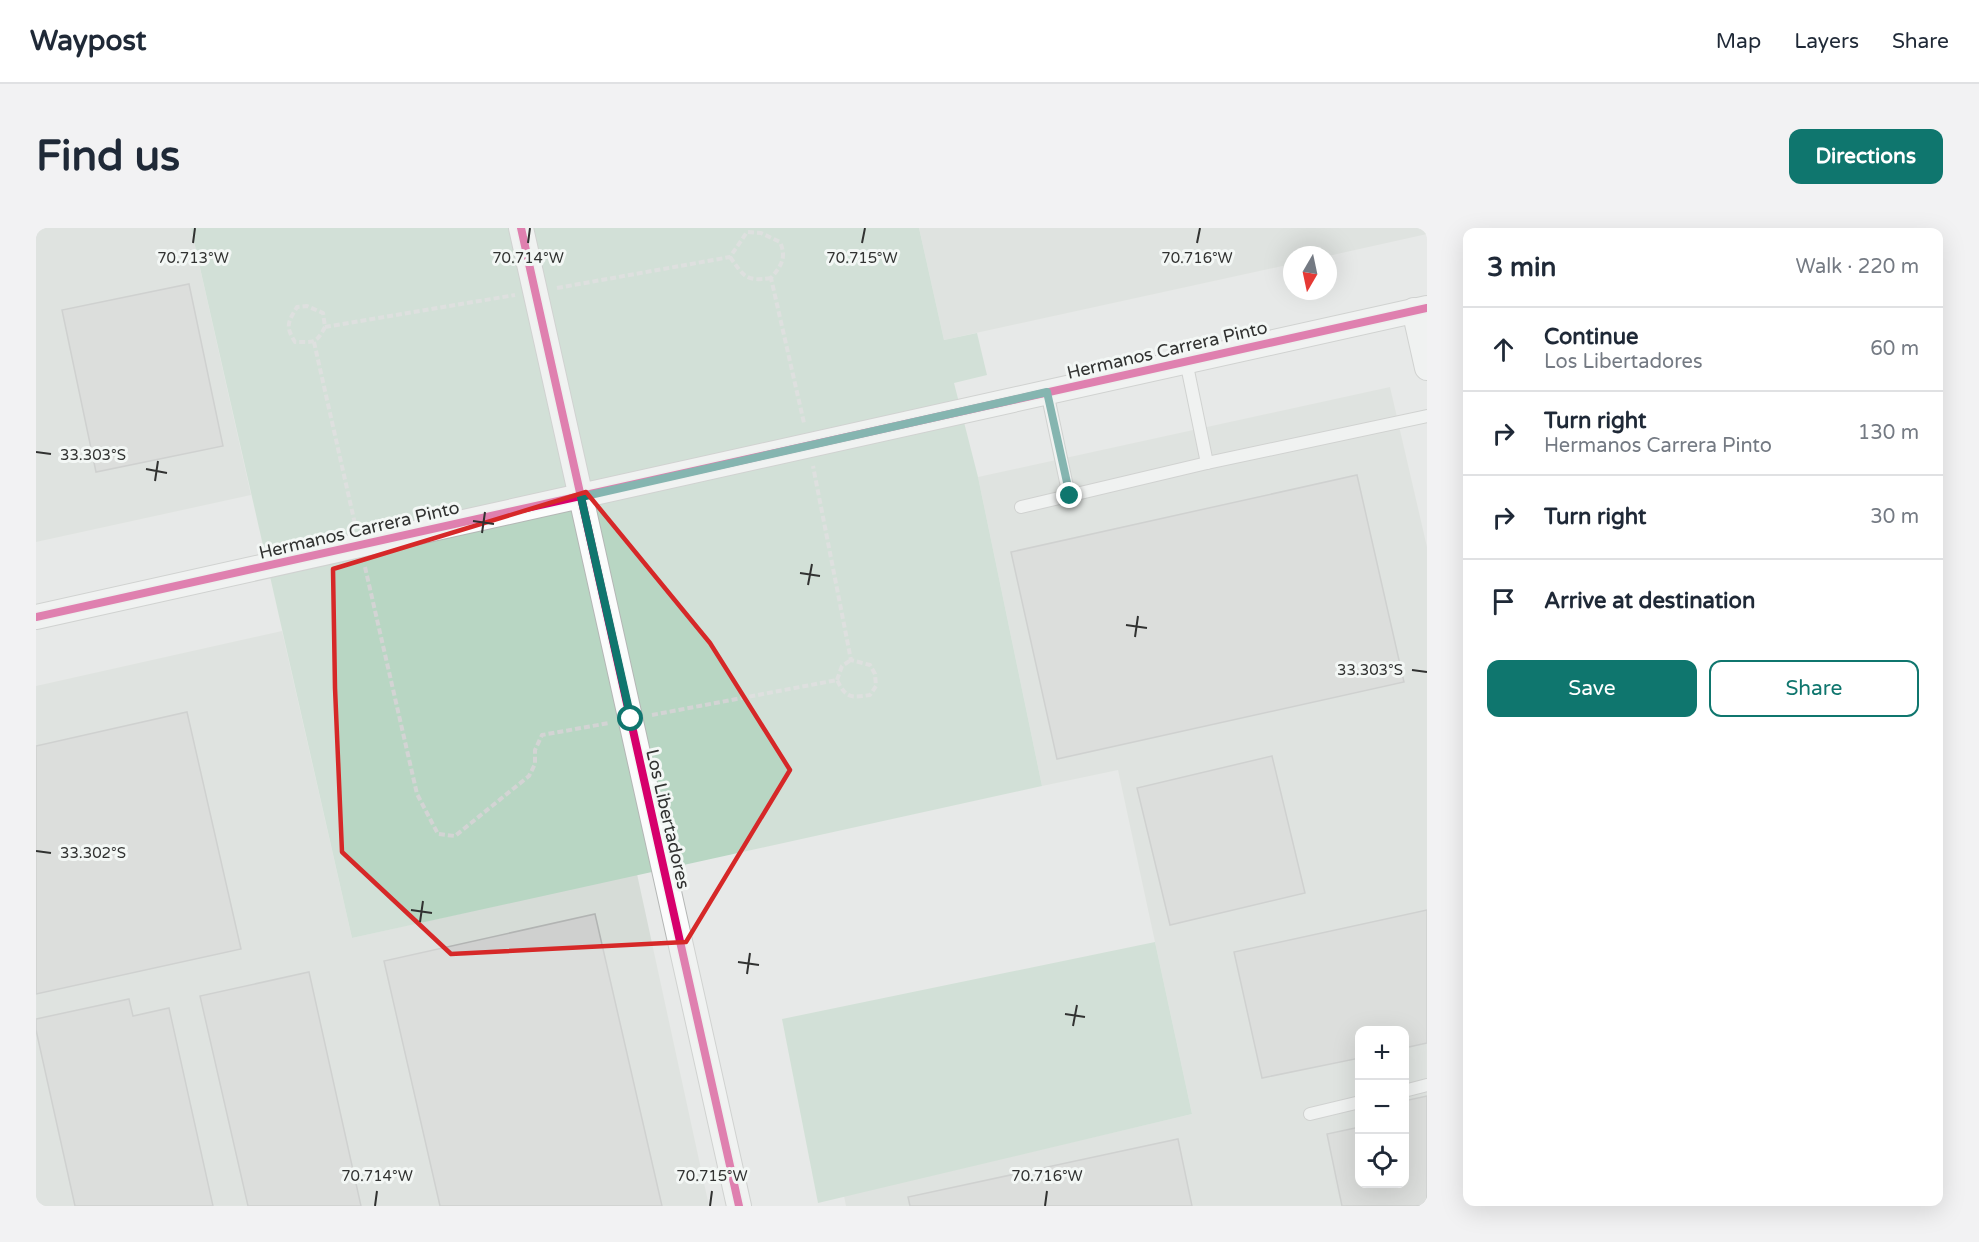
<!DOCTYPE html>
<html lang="en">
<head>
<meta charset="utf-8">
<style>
  body { margin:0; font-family:"Varela Round",sans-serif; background:#f2f2f3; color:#1f2937 }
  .controls { position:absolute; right:18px; bottom:18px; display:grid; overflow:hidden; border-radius:12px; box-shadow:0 6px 24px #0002 }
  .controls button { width:54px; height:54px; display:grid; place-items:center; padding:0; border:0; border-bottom:2px solid #e0e1e3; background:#fff; color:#1f2937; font:30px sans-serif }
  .compass { position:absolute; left:1247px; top:18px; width:54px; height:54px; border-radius:50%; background:#fff; box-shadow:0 6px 24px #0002; rotate:189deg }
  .stop { position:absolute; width:18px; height:18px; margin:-14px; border:4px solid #0f766e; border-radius:50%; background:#fff }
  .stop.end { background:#0f766e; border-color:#fff; box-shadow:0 2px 6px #0008 }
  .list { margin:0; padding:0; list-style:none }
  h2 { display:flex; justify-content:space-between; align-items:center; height:78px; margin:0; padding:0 24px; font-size:26px }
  h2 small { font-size:20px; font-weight:400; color:#747a83 }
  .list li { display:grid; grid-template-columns:39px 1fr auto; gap:18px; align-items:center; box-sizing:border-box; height:84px; padding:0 24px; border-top:2px solid #e0e1e3 }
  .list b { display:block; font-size:22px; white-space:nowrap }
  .list p { margin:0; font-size:20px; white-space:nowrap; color:#747a83 }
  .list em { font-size:20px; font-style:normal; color:#747a83 }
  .actions { display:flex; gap:12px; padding:18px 24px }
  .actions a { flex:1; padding:14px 0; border:2px solid #0f766e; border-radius:12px; text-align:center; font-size:21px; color:#0f766e }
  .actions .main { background:#0f766e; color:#fff }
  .icon { flex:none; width:33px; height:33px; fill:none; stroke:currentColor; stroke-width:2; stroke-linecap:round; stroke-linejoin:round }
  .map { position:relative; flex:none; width:1391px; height:978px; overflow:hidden; border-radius:12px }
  header { display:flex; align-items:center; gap:36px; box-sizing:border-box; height:84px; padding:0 30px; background:#fff; border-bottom:2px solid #e0e1e3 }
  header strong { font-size:28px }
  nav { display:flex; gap:33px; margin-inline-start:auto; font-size:21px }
  .intro { display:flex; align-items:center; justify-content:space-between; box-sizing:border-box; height:144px; padding:0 36px }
  h1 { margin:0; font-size:42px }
  .button { padding:15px 27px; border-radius:12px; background:#0f766e; color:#fff; font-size:21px; font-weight:700 }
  main { display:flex; gap:36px; padding:0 36px }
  aside { flex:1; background:#fff; border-radius:12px; box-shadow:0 6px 24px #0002 }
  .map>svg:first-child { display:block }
</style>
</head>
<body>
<header>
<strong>Waypost</strong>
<nav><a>Map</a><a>Layers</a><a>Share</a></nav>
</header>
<div class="intro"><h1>Find us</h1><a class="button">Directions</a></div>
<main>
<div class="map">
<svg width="1391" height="978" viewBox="0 0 1391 978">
  <rect width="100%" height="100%" fill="#e7e9e8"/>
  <g fill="#d6dcd7" fill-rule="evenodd">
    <polygon points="0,0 155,0 215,267 0,314"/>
    <polygon points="883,0 1391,0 1391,6 1292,28 1256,27 1256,36 908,112"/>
    <path d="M1354,159L1391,319V978H810L808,968L1156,886L1082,542L1006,558L942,249ZM1324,802H1368V956H1324Z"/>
    <polygon points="246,403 316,710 601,646 673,978 0,978 0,458"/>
  </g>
  <g fill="#b8d6c3">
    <polygon points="155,0 883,0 908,112 941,105 951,147 918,155 942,249 1006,558 316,710"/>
    <polygon points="1119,714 1156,886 782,975 746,791"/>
  </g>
  <g fill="#cfd0cf" stroke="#b2b4b3" stroke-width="1.5">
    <polygon points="153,56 187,218 60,244 26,82"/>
    <polygon points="1321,247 1368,454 1021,531 975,324"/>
    <polygon points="151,484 205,721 0,766 0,518"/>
    <polygon points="1236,528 1269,665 1134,697 1101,560"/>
    <polygon points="1391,682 1391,815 1368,820 1368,802 1324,802 1324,830 1226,850 1198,724"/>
    <polygon points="559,686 626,978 404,978 348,733"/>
    <polygon points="273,744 325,978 212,978 164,768"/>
    <polygon points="93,771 97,788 133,780 177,978 39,978 0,802 0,791"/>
    <polygon points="1391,868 1391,978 1306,978 1291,906 1324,899 1324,956 1368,956 1368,873"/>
    <polygon points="1142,911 1156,978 874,978 872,969"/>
  </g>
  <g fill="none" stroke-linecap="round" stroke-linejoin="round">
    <g stroke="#b4b6b5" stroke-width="14">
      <g id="service">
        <polyline points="1150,133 1171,235"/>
        <polyline points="1011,164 1033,268"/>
        <polyline points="985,279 1171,235 1391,188"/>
        <polyline points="1368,863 1391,857"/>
        <polyline points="1274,886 1324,874"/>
      </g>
    </g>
    <g stroke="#b4b6b5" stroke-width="26">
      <g id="minor">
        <polyline points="485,0 703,978"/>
        <polyline points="1378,82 1391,140"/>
        <polyline points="0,389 1391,80"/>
      </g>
    </g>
    <g stroke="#d3d4d4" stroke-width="4" stroke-dasharray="6 3" stroke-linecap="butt">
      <path d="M694,29C708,48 709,54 735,50"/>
      <path d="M521,60L694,29L711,4L725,5L744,14C751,30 745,38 735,50L768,195"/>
      <path d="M289,99C280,116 278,114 259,114C249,98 252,94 261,79L271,78L287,85L289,99L479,67"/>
      <polyline points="278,114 319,296"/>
      <polyline points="329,339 381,566 402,606 419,608 493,548 499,536 499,522 506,507 573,495"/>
      <polyline points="801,452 806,438 815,432"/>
      <path d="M616,487L801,452C810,470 814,470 834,467L840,458L839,446L834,437L815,432L777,238"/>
    </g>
    <use href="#service" stroke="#fbfcfc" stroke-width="12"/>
    <use href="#minor" stroke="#fbfcfc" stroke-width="24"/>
    <g stroke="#f3f7f5" stroke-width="11">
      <g id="cycleway">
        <polyline points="485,0 703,978"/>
        <polyline points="0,389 1391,80"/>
      </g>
    </g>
    <use href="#cycleway" stroke="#d6006c" stroke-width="8"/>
  </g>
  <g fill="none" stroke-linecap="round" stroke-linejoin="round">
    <polyline stroke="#0f766e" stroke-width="8" points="595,491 545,269 1011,164 1034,268"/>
  </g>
  <path d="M0 0H1391V978H0ZM550,264L674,415L754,542L650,714L415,726L306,624L299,460L297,341Z" fill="#e7e9e8" fill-opacity=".55" fill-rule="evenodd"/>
  <path fill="none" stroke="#d62828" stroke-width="4.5" stroke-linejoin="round" d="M550,264L674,415L754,542L650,714L415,726L306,624L299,460L297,341Z"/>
  <path fill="none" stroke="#313231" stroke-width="2" d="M157,15L159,0M492,15L494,0M826,15L829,0M1161,15L1164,0M0,224L15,226M110,241L131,245M119,253L122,233M437,293L458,296M446,305L449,284M764,345L784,348M772,357L776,336M1090,397L1111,400M1099,409L1102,388M1376,442L1391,444M0,623L15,625M375,682L396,685M384,694L387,673M702,734L723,737M711,746L714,725M1029,786L1049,789M1037,798L1041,777M339,978L341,963M674,978L676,963M1009,978L1011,963"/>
  <g text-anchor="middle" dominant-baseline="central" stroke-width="6" stroke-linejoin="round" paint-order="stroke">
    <g font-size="18" fill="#313231" stroke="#f3f7f5">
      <text transform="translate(1131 122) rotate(-13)">Hermanos Carrera Pinto</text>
      <text transform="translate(323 302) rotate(-13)">Hermanos Carrera Pinto</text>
      <text transform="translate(632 591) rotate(77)">Los Libertadores</text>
    </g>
  </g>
  <g font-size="15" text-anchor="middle" fill="#313231" stroke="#f3f7f5" stroke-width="6" stroke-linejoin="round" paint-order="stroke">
    <text x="157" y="35">70.713°W</text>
    <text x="492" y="35">70.714°W</text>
    <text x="826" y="35">70.715°W</text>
    <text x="1161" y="35">70.716°W</text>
    <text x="57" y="232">33.303°S</text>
    <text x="1334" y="447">33.303°S</text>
    <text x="57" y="630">33.302°S</text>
    <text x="341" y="953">70.714°W</text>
    <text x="676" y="953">70.715°W</text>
    <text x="1011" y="953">70.716°W</text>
  </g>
</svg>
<div class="controls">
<button>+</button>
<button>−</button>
<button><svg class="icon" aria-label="locate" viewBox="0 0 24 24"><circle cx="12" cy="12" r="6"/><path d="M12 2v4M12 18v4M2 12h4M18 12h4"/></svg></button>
</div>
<svg class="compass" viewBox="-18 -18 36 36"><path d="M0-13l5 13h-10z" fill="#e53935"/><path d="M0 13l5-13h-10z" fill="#747a83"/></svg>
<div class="stop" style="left:595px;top:491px"></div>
<div class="stop end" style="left:1034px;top:268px"></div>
</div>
<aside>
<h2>3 min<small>Walk · 220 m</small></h2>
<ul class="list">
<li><svg class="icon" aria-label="ahead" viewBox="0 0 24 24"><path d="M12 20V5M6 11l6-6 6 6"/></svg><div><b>Continue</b><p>Los Libertadores</p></div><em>60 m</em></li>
<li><svg class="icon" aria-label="right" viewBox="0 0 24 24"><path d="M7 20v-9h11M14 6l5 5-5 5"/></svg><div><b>Turn right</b><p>Hermanos Carrera Pinto</p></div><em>130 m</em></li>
<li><svg class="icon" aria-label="right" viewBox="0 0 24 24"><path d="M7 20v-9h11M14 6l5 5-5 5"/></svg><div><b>Turn right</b></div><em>30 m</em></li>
<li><svg class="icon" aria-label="arrive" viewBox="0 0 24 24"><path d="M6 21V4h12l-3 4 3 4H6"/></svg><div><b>Arrive at destination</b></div></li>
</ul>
<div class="actions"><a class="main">Save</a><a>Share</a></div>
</aside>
</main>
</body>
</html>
